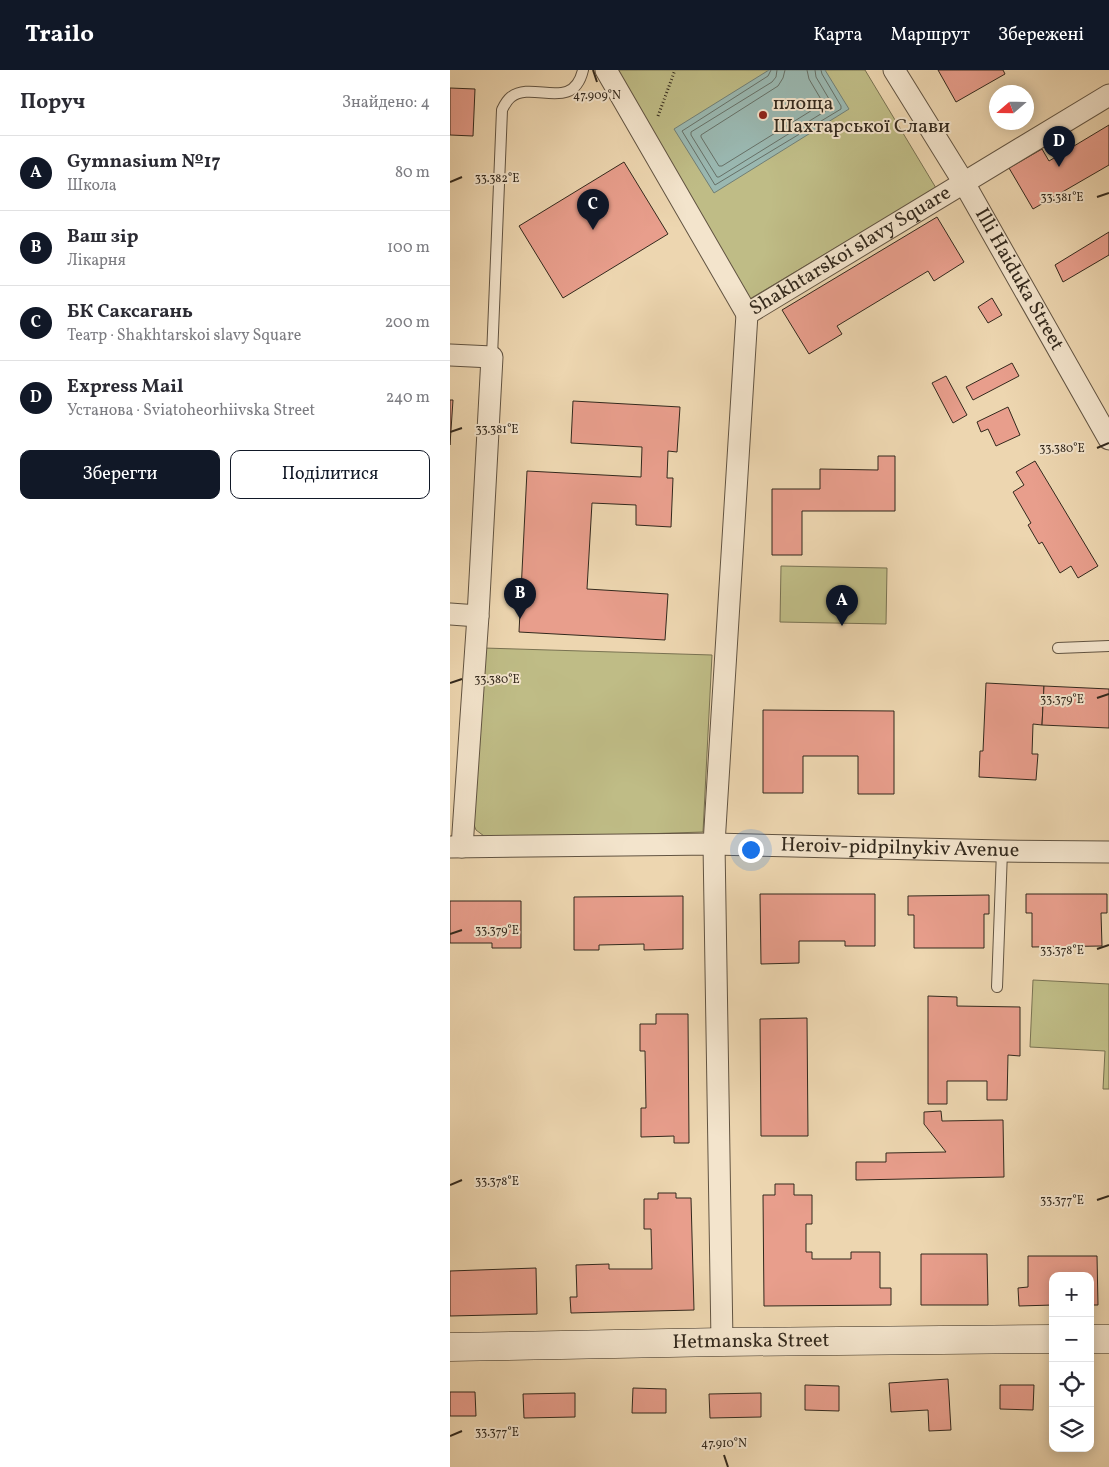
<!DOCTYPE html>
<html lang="uk">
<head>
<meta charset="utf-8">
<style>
  body { margin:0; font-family:Vollkorn,serif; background:#f2f2f3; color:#2b2b33 }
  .controls { position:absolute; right:15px; bottom:15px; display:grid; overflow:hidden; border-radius:10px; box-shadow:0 2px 12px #0003 }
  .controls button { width:45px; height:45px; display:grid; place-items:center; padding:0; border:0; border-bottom:1px solid #e1e1e2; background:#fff; color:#2b2b33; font:25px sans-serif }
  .compass { position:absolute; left:539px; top:15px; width:45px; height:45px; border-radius:50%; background:#fff; box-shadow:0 2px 12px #0003; rotate:250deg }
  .you { position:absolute; left:300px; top:779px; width:18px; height:18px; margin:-12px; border:4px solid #fff; border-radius:50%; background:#1a73e8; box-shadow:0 0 0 8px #1a73e833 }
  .badge { display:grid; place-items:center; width:32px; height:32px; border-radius:50%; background:#111827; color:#fff; font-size:16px; font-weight:700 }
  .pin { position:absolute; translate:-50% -41px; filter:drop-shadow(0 1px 2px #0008) }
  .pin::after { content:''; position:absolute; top:26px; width:18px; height:15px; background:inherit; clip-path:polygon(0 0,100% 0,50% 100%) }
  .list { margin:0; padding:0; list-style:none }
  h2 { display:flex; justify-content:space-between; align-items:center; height:65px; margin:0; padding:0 20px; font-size:21px }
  h2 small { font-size:16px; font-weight:400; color:#7c7c81 }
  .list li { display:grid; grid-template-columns:32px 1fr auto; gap:15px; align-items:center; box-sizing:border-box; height:75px; padding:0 20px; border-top:1px solid #e1e1e2 }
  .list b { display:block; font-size:19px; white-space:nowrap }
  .list p { margin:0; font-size:16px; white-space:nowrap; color:#7c7c81 }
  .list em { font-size:16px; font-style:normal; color:#7c7c81 }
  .actions { display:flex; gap:10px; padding:15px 20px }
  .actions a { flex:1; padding:11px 0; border:1px solid #111827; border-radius:10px; text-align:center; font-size:18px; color:#111827 }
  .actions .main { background:#111827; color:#fff }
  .icon { flex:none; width:28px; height:28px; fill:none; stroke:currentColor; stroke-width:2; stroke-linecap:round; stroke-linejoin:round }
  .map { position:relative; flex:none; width:659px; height:1397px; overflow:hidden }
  header { display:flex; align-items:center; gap:30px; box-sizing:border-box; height:70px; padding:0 25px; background:#111827; color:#fff }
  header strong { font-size:24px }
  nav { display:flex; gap:28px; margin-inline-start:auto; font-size:18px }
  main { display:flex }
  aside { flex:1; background:#fff }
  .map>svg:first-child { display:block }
</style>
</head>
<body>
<header>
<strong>Trailo</strong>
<nav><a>Карта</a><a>Маршрут</a><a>Збережені</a></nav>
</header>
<main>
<aside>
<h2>Поруч<small>Знайдено: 4</small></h2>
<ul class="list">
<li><span class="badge">A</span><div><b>Gymnasium №17</b><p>Школа</p></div><em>80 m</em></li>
<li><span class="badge">B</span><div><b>Ваш зір</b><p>Лікарня</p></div><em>100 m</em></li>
<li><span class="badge">C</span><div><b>БК Саксагань</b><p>Театр · Shakhtarskoi slavy Square</p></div><em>200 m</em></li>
<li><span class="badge">D</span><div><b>Express Mail</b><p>Установа · Sviatoheorhiivska Street</p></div><em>240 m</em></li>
</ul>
<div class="actions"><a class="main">Зберегти</a><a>Поділитися</a></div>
</aside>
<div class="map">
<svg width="659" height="1397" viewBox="0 0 659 1397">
  <rect width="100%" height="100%" fill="#edd6b0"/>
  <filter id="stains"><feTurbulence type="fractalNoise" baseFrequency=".004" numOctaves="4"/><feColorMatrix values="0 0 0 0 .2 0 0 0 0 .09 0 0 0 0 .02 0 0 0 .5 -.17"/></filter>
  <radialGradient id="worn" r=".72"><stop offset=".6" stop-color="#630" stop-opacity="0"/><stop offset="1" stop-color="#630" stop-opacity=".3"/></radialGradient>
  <g fill="#bfbc86" stroke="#797252">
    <polygon points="161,0 415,0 486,118 298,230"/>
    <polygon points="331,496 437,498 436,554 330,552"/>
    <polygon points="34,578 262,585 253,762 38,769 26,760 21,747"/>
    <polygon points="583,910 659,914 659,1019 653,1019 655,981 580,977"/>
  </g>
  <polygon fill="#9ab8b1" stroke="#717f76" points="319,0 375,0 399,39 264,123 224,59"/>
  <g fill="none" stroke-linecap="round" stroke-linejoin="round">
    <g stroke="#667067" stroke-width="1">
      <polyline points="321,0 318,6 232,61 265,115 391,39 391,36 372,4 371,0"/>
      <polyline points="327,0 326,7 322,12 241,62 241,65 267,107 269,107 382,37 382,34 366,7 365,0"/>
      <polyline points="335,0 333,8 328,16 251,65 251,67 269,96 272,96 372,34 372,31 359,9 357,0"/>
    </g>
  </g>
  <g fill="#e89e8c" stroke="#33291d">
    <polygon points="488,0 553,0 555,4 506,32"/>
    <polygon points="0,18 25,19 23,66 0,65"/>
    <polygon points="659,55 659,95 583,139 559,98 592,79 599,91"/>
    <polygon points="174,92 218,164 113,228 69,156"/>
    <polygon points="487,147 514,192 484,211 478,201 387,256 392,264 359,284 332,240"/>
    <polygon points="659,162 659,185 613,212 605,195"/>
    <polygon points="542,228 552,245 538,253 528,237"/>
    <polygon points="562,293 569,306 523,330 516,317"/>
    <polygon points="496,306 517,345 503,353 482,313"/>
    <polygon points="0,330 3,330 0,375"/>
    <polygon points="123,331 230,337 227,382 218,381 217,408 223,408 221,457 186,455 186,435 142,433 137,519 218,524 215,570 69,562 77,401 191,407 192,377 121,373"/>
    <polygon points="558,337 570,365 546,376 538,359 531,362 527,352"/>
    <polygon points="428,386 445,386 445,441 352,441 352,485 322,485 322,419 370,419 370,399 428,400"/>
    <polygon points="585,391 648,496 628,508 621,496 610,503 592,472 589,474 578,455 581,453 563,422 574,415 566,402"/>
    <polygon points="536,613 594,616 592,655 583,654 582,684 588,684 586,710 529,707 530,681 533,681"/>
    <polygon points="594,616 659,619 659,658 592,655"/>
    <polygon points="313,640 444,641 444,724 408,724 408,686 353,686 353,723 313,723"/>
    <polygon points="310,824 425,824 425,876 395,876 395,871 349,871 349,893 311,894"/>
    <polygon points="576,824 657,824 657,843 651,843 652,876 582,877 582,843 576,843"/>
    <polygon points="539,825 539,844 534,844 534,878 464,878 464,845 458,845 458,826"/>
    <polygon points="233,826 233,879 194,880 194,874 149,875 149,880 124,880 124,827"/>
    <polygon points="0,831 71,831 71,878 42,878 42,873 0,873"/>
    <polygon points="478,926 507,927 507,936 570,937 570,986 558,985 557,1030 537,1030 537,1011 497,1011 497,1034 478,1034"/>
    <polygon points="206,944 238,944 239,1073 224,1073 224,1066 191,1067 191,1038 196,1038 195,981 190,981 190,954 206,954"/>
    <polygon points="357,948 358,1066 311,1066 310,949"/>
    <polygon points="491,1041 492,1051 553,1050 554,1107 406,1110 406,1092 436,1092 436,1083 496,1082 474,1054 474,1042"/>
    <polygon points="325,1114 344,1114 344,1125 362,1125 362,1154 356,1154 356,1182 362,1182 362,1189 401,1189 401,1182 430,1182 430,1218 441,1218 441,1235 314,1236 313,1125 325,1125"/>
    <polygon points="208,1123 226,1123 226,1128 241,1128 244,1240 121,1243 120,1227 127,1227 126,1195 159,1194 159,1199 202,1199 201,1159 194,1159 194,1129 208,1129"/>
    <polygon points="471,1184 537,1184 538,1235 471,1235"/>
    <polygon points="578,1186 647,1186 648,1235 640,1235 640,1206 603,1206 603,1235 569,1236 568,1218 578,1217"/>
    <polygon points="86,1198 87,1244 0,1246 0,1201"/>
    <polygon points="498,1309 501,1360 479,1361 478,1340 441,1342 439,1313"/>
    <polygon points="355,1315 389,1316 389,1341 355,1340"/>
    <polygon points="550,1315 584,1315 583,1340 550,1339"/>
    <polygon points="183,1318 216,1319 216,1343 182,1343"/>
    <polygon points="0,1322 25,1322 26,1346 0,1346"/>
    <polygon points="125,1323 125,1347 74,1348 73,1324"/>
    <polygon points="311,1323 311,1347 260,1348 259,1324"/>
  </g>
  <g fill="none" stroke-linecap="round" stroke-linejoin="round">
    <g stroke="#625442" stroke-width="12">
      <g id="lane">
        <path d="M42,287L52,40C54,36 56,31 61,27C83,10 123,43 133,0"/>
        <polyline points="608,578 659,576"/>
        <polyline points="547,917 552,781"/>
      </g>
    </g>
    <g stroke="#625442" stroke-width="23">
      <g id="street">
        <polyline points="156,0 297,244"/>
        <path id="s1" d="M444,0L514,113L659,369"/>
        <path id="s2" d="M297,244L659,25"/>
        <polyline points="0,285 42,287 28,546 12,777"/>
        <polyline points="0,544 28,546"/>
        <path id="s3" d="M0,777L264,774L552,781L659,782"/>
        <polyline points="272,1272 264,774 297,244"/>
      </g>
    </g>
    <g stroke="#33291d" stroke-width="29">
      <g id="secondary">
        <polyline points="640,1269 659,1269"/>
        <path id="s4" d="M0,1277L272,1272L603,1269"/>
      </g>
    </g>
    <polyline stroke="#33291d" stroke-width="3" stroke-dasharray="1 2.5" stroke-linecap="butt" points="208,46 225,0"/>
    <use href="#lane" stroke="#f3e4cc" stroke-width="10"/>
    <use href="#street" stroke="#f3e4cc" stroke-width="21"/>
    <use href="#secondary" stroke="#f3e4cc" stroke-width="28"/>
  </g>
  <path fill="none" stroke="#33291d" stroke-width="2" d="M143,0L147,12M0,112L12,107M647,127L659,123M0,362L12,358M647,378L659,373M0,613L12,609M647,628L659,624M0,864L12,860M647,879L659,875M0,1115L12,1110M647,1130L659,1126M0,1366L12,1361M274,1385L278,1397"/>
  <circle fill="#8f2418" stroke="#f3e4cc" stroke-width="2" cx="313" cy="45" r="5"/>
  <g text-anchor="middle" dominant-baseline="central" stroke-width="4" stroke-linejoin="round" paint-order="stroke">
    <g font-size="20" fill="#33291d" stroke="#f3e4cc" text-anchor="start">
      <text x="323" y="34">площа<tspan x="323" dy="23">Шахтарської Слави</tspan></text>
    </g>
    <g font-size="20" fill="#33291d" stroke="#f3e4cc">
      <text stroke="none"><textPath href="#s2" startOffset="121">Shakhtarskoi slavy Square</textPath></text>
      <text stroke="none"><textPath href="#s1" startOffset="244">Illi Haiduka Street</textPath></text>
      <text stroke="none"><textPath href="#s3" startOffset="450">Heroiv-pidpilnykiv Avenue</textPath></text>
      <text stroke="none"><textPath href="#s4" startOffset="301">Hetmanska Street</textPath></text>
    </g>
  </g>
  <g font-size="12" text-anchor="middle" fill="#33291d" stroke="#f3e4cc" stroke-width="4" stroke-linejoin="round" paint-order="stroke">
    <text x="147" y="29">47.909°N</text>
    <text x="47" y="112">33.382°E</text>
    <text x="612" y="131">33.381°E</text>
    <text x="47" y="363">33.381°E</text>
    <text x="612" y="382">33.380°E</text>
    <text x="47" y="613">33.380°E</text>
    <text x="612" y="633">33.379°E</text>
    <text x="47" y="864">33.379°E</text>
    <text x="612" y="884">33.378°E</text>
    <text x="47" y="1115">33.378°E</text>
    <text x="612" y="1134">33.377°E</text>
    <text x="47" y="1366">33.377°E</text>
    <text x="274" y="1377">47.910°N</text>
  </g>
  <rect width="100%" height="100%" filter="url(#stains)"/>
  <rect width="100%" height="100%" fill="url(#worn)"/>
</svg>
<div class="controls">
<button>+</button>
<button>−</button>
<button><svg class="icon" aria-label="locate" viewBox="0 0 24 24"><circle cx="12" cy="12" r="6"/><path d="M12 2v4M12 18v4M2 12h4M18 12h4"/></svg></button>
<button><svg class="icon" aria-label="layers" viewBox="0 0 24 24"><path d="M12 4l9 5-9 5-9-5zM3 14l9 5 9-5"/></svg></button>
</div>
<svg class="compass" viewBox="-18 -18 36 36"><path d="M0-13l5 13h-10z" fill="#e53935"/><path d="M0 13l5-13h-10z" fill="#7c7c81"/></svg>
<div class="you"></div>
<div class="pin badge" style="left:392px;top:556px">A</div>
<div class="pin badge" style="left:70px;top:549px">B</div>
<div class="pin badge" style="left:143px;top:160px">C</div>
<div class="pin badge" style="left:609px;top:97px">D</div>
</div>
</main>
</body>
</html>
